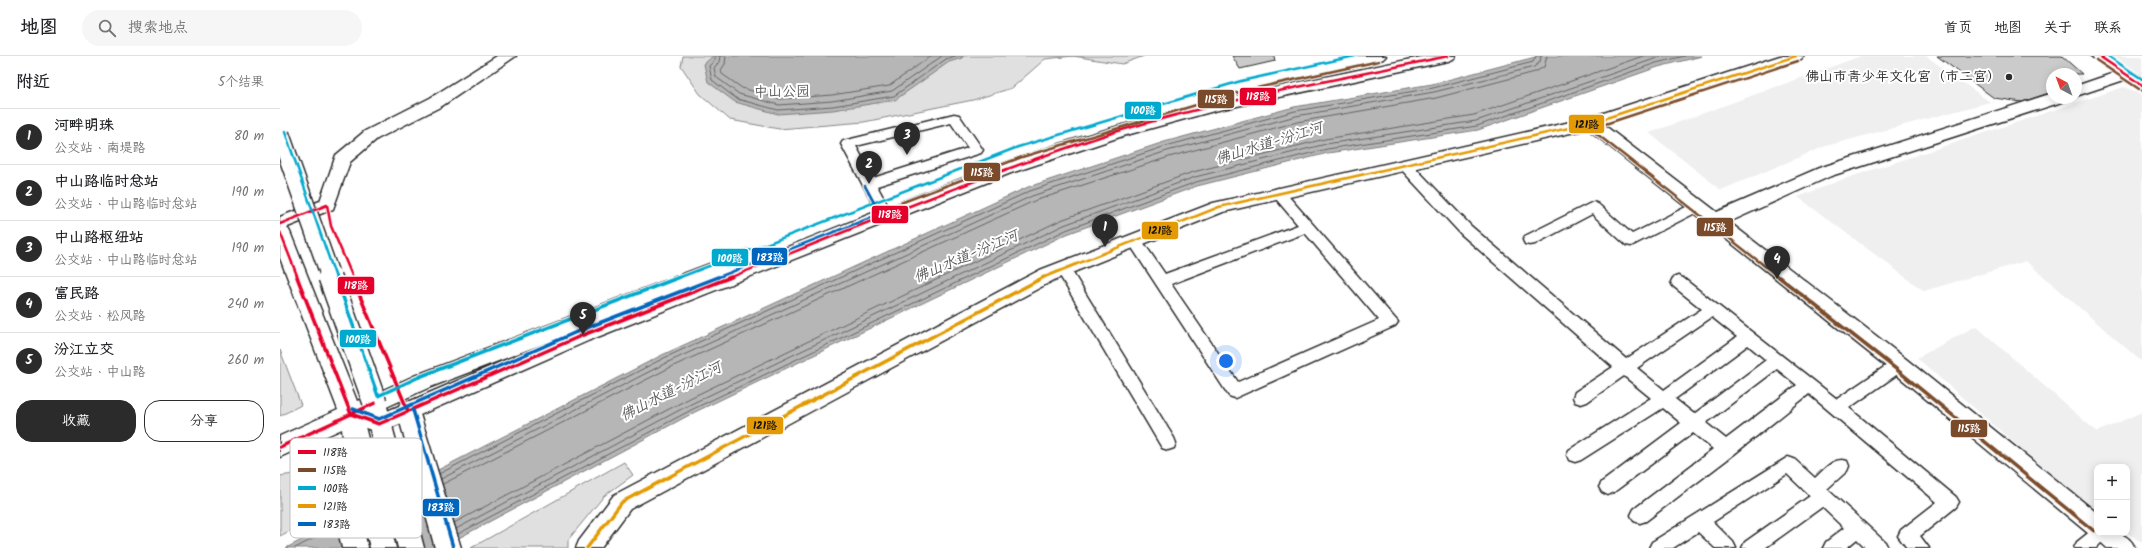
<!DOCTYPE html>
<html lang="zh">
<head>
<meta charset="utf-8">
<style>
  body { margin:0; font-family:Kalam,"LXGW WenKai TC",sans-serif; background:#f6f6f6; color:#202124 }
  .controls { position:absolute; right:12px; bottom:12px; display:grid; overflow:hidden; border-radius:8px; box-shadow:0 2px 10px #0003 }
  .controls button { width:36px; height:36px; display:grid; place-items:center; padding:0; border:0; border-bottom:1px solid #e0e0e0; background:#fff; color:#202124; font:20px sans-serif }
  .compass { position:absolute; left:1766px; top:12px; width:36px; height:36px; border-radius:50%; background:#fff; box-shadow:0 2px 10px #0003; rotate:319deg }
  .you { position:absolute; left:946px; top:305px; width:14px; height:14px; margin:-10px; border:3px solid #fff; border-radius:50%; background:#1a73e8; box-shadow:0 0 0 6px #1a73e833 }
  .badge { display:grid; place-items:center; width:26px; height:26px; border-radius:50%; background:#2b2b2b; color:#fff; font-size:13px; font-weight:700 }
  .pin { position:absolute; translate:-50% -33px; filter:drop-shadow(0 1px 2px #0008) }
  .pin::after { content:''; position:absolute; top:21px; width:14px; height:12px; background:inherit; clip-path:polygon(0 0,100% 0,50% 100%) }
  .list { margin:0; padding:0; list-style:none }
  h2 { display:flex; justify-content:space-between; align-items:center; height:52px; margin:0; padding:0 16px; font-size:17px }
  h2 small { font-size:13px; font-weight:400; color:#757577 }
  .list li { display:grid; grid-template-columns:26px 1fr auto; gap:12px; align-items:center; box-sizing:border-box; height:56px; padding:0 16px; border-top:1px solid #e0e0e0 }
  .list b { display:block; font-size:15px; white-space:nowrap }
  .list p { margin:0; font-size:13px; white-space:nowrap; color:#757577 }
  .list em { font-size:13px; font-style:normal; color:#757577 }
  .actions { display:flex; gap:8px; padding:12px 16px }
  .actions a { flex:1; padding:9px 0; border:1px solid #2b2b2b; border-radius:16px; text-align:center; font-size:14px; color:#2b2b2b }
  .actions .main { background:#2b2b2b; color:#fff }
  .icon { flex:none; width:22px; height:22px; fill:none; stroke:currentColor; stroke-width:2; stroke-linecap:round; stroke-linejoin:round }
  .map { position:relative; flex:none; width:1862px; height:492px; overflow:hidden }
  header { display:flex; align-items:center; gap:24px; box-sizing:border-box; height:56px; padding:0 20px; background:#fff; border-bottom:1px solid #e0e0e0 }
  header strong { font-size:19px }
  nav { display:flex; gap:22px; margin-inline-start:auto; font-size:14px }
  .search { width:280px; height:36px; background:#f6f6f6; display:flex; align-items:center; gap:10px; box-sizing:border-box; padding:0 14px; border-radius:22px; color:#757577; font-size:15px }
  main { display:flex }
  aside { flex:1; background:#fff }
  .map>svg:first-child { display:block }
</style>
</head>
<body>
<header>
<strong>地图</strong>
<div class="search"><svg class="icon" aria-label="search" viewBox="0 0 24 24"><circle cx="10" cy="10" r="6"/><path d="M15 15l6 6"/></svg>搜索地点</div>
<nav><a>首页</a><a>地图</a><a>关于</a><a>联系</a></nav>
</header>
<main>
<aside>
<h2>附近<small>5个结果</small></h2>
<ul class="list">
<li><span class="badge">1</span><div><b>河畔明珠</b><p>公交站 · 南堤路</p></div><em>80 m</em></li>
<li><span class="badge">2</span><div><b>中山路临时总站</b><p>公交站 · 中山路临时总站</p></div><em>190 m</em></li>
<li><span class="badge">3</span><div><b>中山路枢纽站</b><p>公交站 · 中山路临时总站</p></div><em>190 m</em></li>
<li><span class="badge">4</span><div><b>富民路</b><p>公交站 · 松风路</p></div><em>240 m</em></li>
<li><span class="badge">5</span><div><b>汾江立交</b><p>公交站 · 中山路</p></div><em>260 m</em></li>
</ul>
<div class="actions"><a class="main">收藏</a><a>分享</a></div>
</aside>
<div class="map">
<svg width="1862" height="492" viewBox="0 0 1862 492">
  <rect width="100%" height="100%" fill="#fff"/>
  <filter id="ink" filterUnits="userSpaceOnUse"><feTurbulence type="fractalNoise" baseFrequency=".025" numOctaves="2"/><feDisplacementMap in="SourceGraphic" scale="8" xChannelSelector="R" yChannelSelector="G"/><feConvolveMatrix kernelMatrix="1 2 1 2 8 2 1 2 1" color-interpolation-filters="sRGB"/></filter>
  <g filter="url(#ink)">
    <g fill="#efefef">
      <polygon points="1581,0 1646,0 1710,46 1546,90 1441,134 1369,77"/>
      <polygon points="1835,0 1862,0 1862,19"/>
      <polygon points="1844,31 1862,38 1862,306 1746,205 1644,235 1518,141 1561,124"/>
      <polygon points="1696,270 1817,376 1862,356 1862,487 1847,476 1847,411 1817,411 1817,454 1779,426 1637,302"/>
    </g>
    <g fill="#e0e0e0" stroke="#868686">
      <polygon points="403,0 793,0 765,3 732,32 693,44 584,66 499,73 450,64 420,38 401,10"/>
      <polygon points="793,0 864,0 842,8"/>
      <polygon points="0,294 21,349 0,360"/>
      <polygon points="344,406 353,419 324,440 288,484 288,492 191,492"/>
      <polygon points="27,416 39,421 38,460 0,480 0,420"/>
    </g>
    <g fill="#b6b6b6" stroke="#7e7e7e">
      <polygon points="433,0 683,0 682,2 669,6 615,44 553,54 498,58 455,46 428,26 424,8"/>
      <polygon points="1259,0 1422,0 1378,11 1198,74 1048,97 917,130 787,178 415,356 160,492 6,492 382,299 748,131 884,86 1014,51 1152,28"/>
    </g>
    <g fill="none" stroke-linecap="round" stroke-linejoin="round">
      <g stroke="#636363" stroke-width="1">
        <polyline points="435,0 435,4 429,10 432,24 457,43 498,54 553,50 614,40 666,3 675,0"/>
        <polyline points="440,0 439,6 434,12 436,21 459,38 499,49 552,45 612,35 662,0"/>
        <polyline points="446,0 445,8 441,14 442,18 462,32 500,43 552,39 609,30 651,0"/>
        <polyline points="159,418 384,302 750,135 886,90 1015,55 1153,32 1253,6 1256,0"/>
        <polyline points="161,423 386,307 752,140 887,95 1016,60 1154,36 1254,11 1260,6 1261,0"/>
        <polyline points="163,428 389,312 754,145 889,101 1017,66 1156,42 1255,16 1264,11 1267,0"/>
        <polyline points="174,467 408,343 781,164 913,116 1045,83 1194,59 1363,0"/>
        <polyline points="176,473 411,348 784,169 915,121 1046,88 1196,65 1383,0"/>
        <polyline points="178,478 413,353 786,174 916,126 1047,93 1197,70 1376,7 1405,0"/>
        <polyline points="15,492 56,471"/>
      </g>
    </g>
    <g fill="#cbcbcb" stroke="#2b2b2b">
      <polygon points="952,0 994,0 995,5 960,13"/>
      <polygon points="1657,0 1782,0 1802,18 1772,18 1772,36 1742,46 1714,42"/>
    </g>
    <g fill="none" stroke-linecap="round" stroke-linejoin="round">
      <g stroke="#2b2b2b" stroke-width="3">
        <g id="minor">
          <path d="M674,58L679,59L701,91L703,94L701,97L597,130L614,161L612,165H602L561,88L563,85ZM671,67L688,92L593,122L576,90Z"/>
          <path d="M1125,104L1130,106L1191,170L1346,303L1422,253L1393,230L1391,226L1393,222L1398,220L1403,222L1557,343L1613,305L1619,303L1625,305L1627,309L1625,313L1569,352L1676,441L1679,446L1676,451L1640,480L1649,492H1627L1618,480L1621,474L1657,446L1529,338L1453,399L1366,465L1360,467L1354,465L1351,459L1354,453L1433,393L1413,377L1334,436L1328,439L1322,436L1319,431L1322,426L1401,367L1383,352L1301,404L1295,406L1289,404L1287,399L1289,394L1371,342L1344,320L1307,346L1301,348L1295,346L1293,341L1295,336L1333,311L1181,178L1120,112L1118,109L1120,106ZM1432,261L1457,281L1384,334L1357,312ZM1468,289L1486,304L1414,358L1395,343ZM1497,313L1517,329L1446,383L1426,367Z"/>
          <path d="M998,132L1003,134L1118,266L1115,270L955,342L949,340L847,184L849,180L854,179L859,180L885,218L1018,169L991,137L993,134ZM1025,177L1099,264L958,326L891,228Z"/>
          <polygon points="1418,145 1423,147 1425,150 1423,153 1351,190 1346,189 1312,158 1255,188 1250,189 1245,188 1243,184 1245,180 1313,146 1318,148 1352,178"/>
          <polygon points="783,208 788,209 894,382 896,387 894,392 888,394 882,392 776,213 778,209"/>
          <path d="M1508,401L1514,403L1535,422C1544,414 1554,400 1567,405L1569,410L1567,415L1547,433L1605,486L1608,492H1586L1577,483L1566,492H1543L1546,486L1564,472L1542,451L1485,492H1462L1465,486L1530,440L1507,418L1433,466L1453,486L1456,492H1435L1418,476L1393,492H1369L1372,486Z"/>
          <polygon points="1817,470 1817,477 1828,477 1825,483 1816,492 1794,492 1797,486"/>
        </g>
      </g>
      <g stroke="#2b2b2b" stroke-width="3">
        <g id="tertiary">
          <polygon points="217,0 236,0 162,50 97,83 70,106 53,153 0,174 0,161 40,145 56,99 85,75 150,42"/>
          <polygon points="1077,0 1106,0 1103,3 1098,5 965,34 928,45 922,44 920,40 922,36 962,25"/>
          <path d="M1146,0H1176L1173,3L1168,5L934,55L843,80L731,117L310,284L99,377L64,364L61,358L64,352L71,349L98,359L275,283L148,332L102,353L95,356L88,353L85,347L88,341L134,320L461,196L467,194L473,196L476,201L474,204C593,158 710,107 832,72C935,42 1041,22 1146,0Z"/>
          <path d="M1500,0H1524L1521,3L1324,69L1437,156L1539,112L1770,38H1772V42H1784L1782,46L1551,120L1449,166L1626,303L1817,457V477C1834,477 1848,475 1855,492H1827L1815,481L1809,478L1612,315L1308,73L943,156L774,224L350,453L321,492H296L299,485L334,439L760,214L933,147L1308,62Z"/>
          <polygon points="1811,0 1829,0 1862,22 1862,34 1844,24 1796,40 1796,30 1834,17"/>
        </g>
      </g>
      <g stroke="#2b2b2b" stroke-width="3">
        <g id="secondary">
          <polygon points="0,169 7,171 10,176 77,345 95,338 103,340 106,347 144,492 118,492 87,361 83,363 116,492 90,492 75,428 73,433 88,492 62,492 49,433 63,382 62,373 0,401 0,380 58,354 0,202"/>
          <polygon points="128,345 136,348 139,355 181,492 155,492 117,355 120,348"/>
        </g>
      </g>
      <use href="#minor" fill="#fff" fill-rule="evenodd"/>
      <use href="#tertiary" fill="#fff" fill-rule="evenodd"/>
      <use href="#secondary" fill="#fff" fill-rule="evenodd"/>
      <g stroke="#2b2b2b" stroke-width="21" stroke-linecap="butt">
        <polyline id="secondary-bridge-far1" points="0,78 51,222"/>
      </g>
      <g stroke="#2b2b2b" stroke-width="26" stroke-linecap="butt">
        <polyline id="secondary-bridge" points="50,221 95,347"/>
      </g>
      <use href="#secondary-bridge-far1" stroke="#fff" stroke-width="18"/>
      <use href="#secondary-bridge" stroke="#fff" stroke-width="23"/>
      <g stroke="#fff" stroke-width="5">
        <g id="bus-1-far1">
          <polyline points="1819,0 1862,29"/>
          <polyline points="0,168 47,149 51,170 73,222"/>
          <polyline points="0,176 18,222"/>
          <path d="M449,222C577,171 704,118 835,76C944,43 1057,24 1168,0"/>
        </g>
      </g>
      <g stroke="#fff" stroke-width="6">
        <g id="bus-1">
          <polyline points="17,221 71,358"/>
          <polyline points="72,221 128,355"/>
          <polyline points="71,358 99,368 303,279 451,221"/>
          <polyline points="0,391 95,347"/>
        </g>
      </g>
      <g stroke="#fff" stroke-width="5">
        <g id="bus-2-far1">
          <polyline points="1816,4 1859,33"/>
          <polyline points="1308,71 1500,222"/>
          <polyline points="1313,72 1518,5"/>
          <polyline points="585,130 597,152 602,154 742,101 963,35 1099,5"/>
        </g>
      </g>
      <g stroke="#fff" stroke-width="6">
        <polyline id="bus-2" points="1499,221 1616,313 1814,475"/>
      </g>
      <g stroke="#fff" stroke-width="5">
        <g id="bus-3-far1">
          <polyline points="1828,0 1862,23"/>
          <polyline points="5,76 56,222"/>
          <polyline points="398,222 738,91 961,25 1075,0"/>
        </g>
      </g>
      <g stroke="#fff" stroke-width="6">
        <polyline id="bus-3" points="56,221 98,340 139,321 400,221"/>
      </g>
      <g stroke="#fff" stroke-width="5">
        <polyline id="bus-4-far1" points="762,222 939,151 1311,67 1516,0"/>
      </g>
      <g stroke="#fff" stroke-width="6">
        <polyline id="bus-4" points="307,492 342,446 764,221"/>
      </g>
      <g stroke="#fff" stroke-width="5">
        <polyline id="bus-5-far1" points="436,222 600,158 585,130"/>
      </g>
      <g stroke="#fff" stroke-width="6">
        <g id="bus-5">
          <polyline points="73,353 99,363 301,274 438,221"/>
          <polyline points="133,354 173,491"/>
        </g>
      </g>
      <use href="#bus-1-far1" stroke="#e4002b" stroke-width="2.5"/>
      <use href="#bus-1" stroke="#e4002b" stroke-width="3.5"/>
      <use href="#bus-2-far1" stroke="#7a4b2a" stroke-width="2.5"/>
      <use href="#bus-2" stroke="#7a4b2a" stroke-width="3.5"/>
      <use href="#bus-3-far1" stroke="#00a9ce" stroke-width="2.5"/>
      <use href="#bus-3" stroke="#00a9ce" stroke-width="3.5"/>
      <use href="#bus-4-far1" stroke="#e39a04" stroke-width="2.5"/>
      <use href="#bus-4" stroke="#e39a04" stroke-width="3.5"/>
      <use href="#bus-5-far1" stroke="#0065bd" stroke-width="2.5"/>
      <use href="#bus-5" stroke="#0065bd" stroke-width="3.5"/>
    </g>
  </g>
  <circle fill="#2b2b2b" stroke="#fff" stroke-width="1.5" cx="1729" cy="21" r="4"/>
  <g text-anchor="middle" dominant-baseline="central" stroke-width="4" stroke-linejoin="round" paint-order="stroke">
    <g font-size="14" fill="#2b2b2b" stroke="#fff" text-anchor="end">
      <text x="1721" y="21">佛山市青少年文化宫（市二宫）</text>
    </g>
    <g font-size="14" fill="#585858" stroke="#fff">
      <text x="502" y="36">中山公园</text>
    </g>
    <g font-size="15" font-style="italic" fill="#5c5c5c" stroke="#fff">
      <text transform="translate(989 88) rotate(-17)">佛山水道-汾江河</text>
      <text transform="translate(686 201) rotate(-23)">佛山水道-汾江河</text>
      <text transform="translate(391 336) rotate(-27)">佛山水道-汾江河</text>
    </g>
  </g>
  <rect x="10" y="382" width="132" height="100" rx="6" fill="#fff" stroke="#bfbfbf" stroke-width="1"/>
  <rect x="18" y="394" width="18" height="4" fill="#e4002b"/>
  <rect x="18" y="412" width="18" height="4" fill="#7a4b2a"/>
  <rect x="18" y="430" width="18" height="4" fill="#00a9ce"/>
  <rect x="18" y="448" width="18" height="4" fill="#e39a04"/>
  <rect x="18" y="466" width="18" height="4" fill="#0065bd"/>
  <g font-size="11" fill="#2b2b2b">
    <text x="43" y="400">118路</text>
    <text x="43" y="418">115路</text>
    <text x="43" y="436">100路</text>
    <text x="43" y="454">121路</text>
    <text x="43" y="472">183路</text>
  </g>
  <g stroke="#fff" stroke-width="1.5">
    <rect x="959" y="31" width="38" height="19" rx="4" fill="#e4002b"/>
    <rect x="917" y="33" width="38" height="20" rx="4" fill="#7a4b2a"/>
    <rect x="844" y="45" width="38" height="19" rx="4" fill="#00a9ce"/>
    <rect x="1288" y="58" width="37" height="20" rx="4" fill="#e39a04"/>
    <rect x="683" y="106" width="38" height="20" rx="4" fill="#7a4b2a"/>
    <rect x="591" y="149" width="38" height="19" rx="4" fill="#e4002b"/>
    <rect x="1416" y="161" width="38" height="20" rx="4" fill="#7a4b2a"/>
    <rect x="861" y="165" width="38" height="19" rx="4" fill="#e39a04"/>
    <rect x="471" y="191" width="37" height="19" rx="4" fill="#0065bd"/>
    <rect x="431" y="192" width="38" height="19" rx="4" fill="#00a9ce"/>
    <rect x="57" y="220" width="38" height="19" rx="4" fill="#e4002b"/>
    <rect x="59" y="273" width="38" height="19" rx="4" fill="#00a9ce"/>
    <rect x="466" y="360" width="38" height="19" rx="4" fill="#e39a04"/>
    <rect x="1670" y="363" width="38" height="19" rx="4" fill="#7a4b2a"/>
    <rect x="142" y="442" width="38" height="19" rx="4" fill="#0065bd"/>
  </g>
  <g font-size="11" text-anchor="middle" font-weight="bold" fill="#fff">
    <text x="978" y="44">118路</text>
    <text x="936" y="47">115路</text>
    <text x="863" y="58">100路</text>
    <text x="702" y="120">115路</text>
    <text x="610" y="162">118路</text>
    <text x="1435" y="175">115路</text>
    <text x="490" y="205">183路</text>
    <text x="450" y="206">100路</text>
    <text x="76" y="233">118路</text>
    <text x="78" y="287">100路</text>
    <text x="1689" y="376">115路</text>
    <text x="161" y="455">183路</text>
  </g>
  <g font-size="11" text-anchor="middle" font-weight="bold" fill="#111">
    <text x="1307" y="72">121路</text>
    <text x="880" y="178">121路</text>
    <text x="485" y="373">121路</text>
  </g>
</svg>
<div class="controls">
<button>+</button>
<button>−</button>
</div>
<svg class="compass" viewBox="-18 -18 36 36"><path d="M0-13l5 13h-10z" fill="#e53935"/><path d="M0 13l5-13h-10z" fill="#757577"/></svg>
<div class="you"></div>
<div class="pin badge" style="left:825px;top:191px">1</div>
<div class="pin badge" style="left:589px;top:128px">2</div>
<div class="pin badge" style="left:627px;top:99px">3</div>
<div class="pin badge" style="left:1497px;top:223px">4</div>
<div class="pin badge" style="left:303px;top:279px">5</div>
</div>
</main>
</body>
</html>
